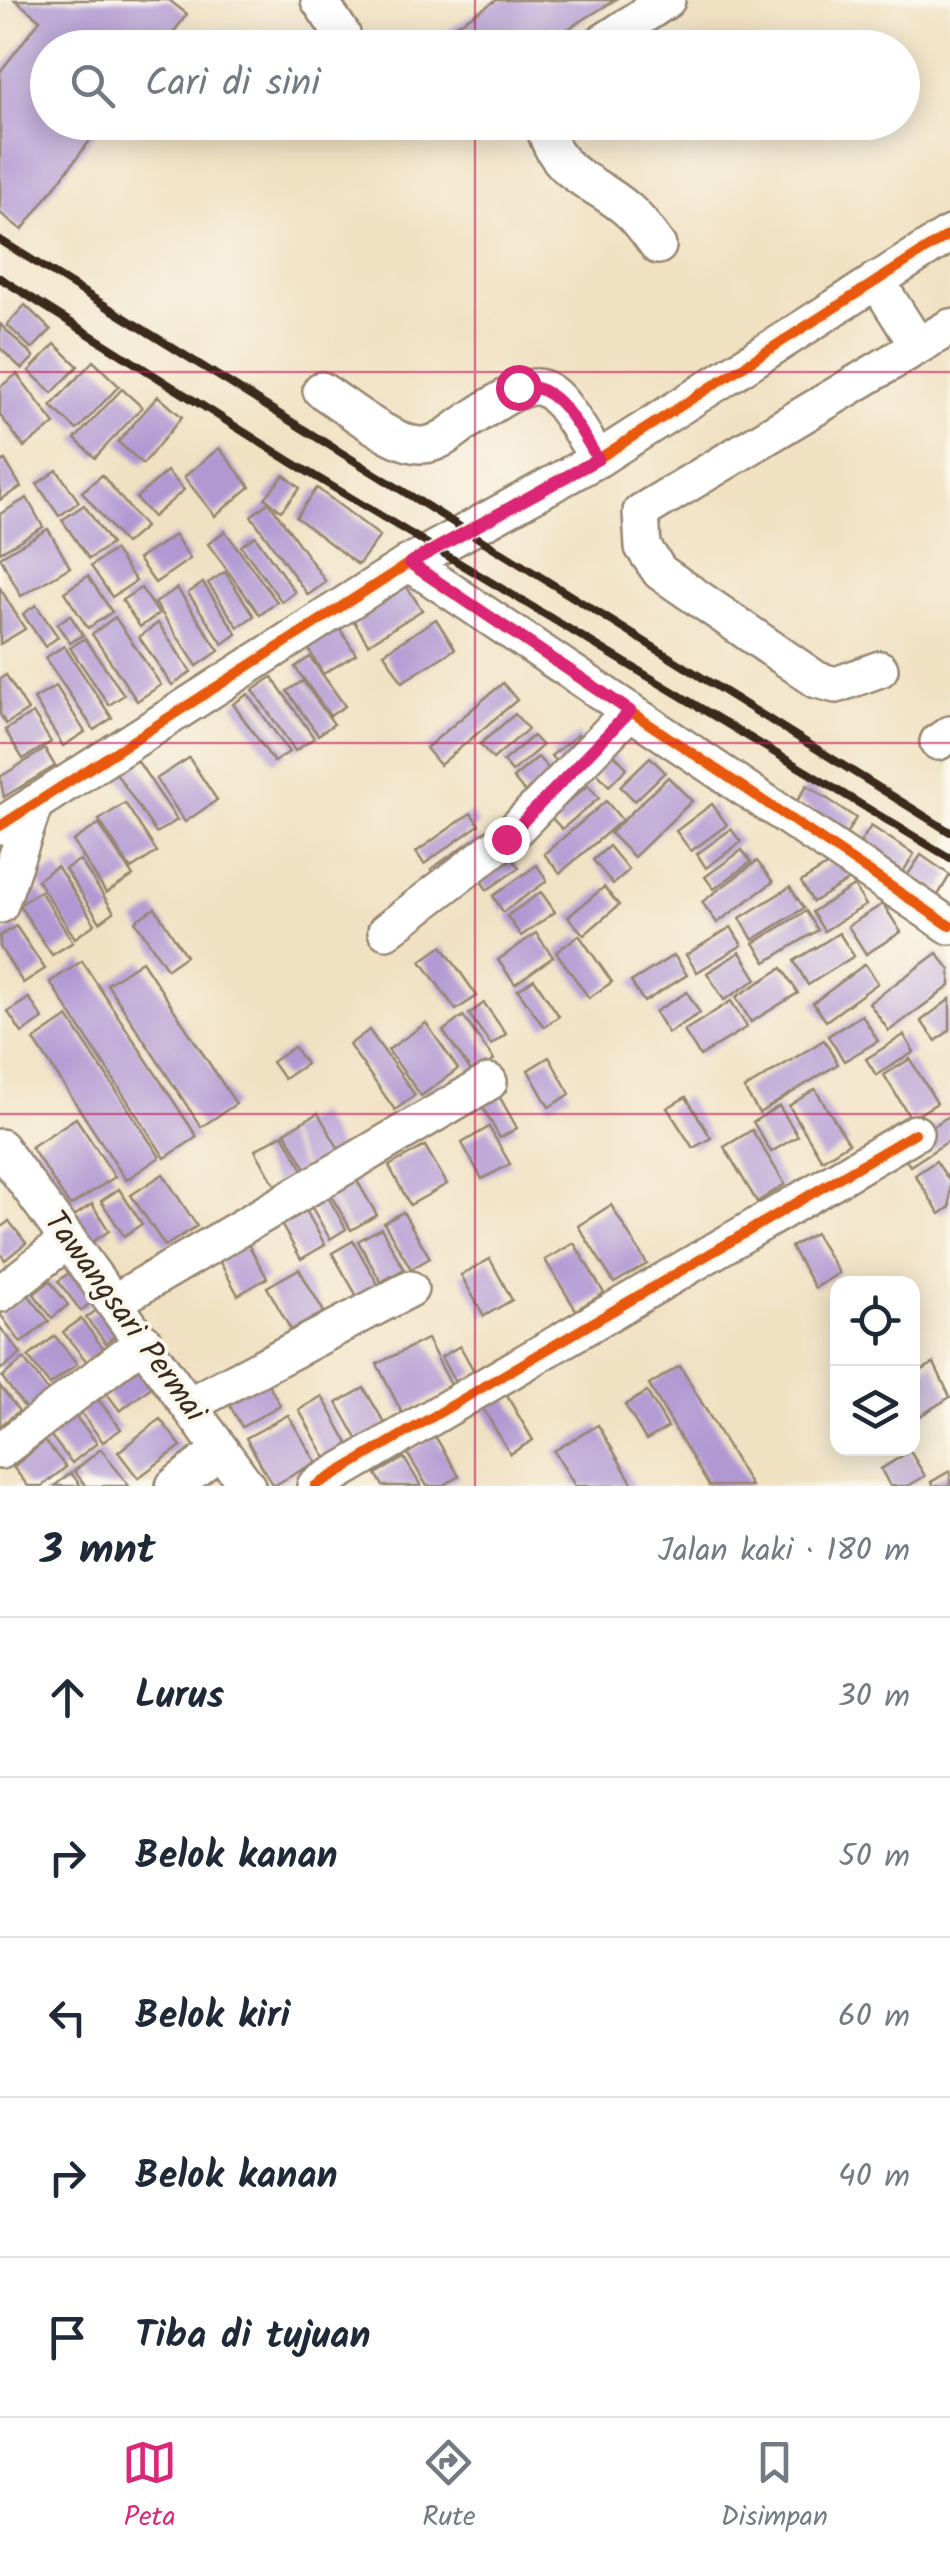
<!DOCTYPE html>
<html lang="id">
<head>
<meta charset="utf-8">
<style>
  body { margin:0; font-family:Kalam,sans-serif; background:#f6f6f7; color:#1f2937 }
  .controls { position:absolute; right:30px; bottom:30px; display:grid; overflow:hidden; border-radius:20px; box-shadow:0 5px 25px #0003 }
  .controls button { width:90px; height:90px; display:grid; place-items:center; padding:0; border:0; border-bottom:2px solid #e0e1e3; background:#fff; color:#1f2937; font:50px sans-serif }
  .stop { position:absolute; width:30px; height:30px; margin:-22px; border:8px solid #db2777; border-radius:50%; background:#fff }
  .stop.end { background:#db2777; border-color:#fff; box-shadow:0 2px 10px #0008 }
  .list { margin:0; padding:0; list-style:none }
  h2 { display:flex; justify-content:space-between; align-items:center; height:130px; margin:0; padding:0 40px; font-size:42px }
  h2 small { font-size:32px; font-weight:400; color:#747a83 }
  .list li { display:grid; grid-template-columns:65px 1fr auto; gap:30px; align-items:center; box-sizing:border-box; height:160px; padding:0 40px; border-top:2px solid #e0e1e3 }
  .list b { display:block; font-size:38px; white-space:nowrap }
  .list em { font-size:32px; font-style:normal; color:#747a83 }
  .icon { flex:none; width:55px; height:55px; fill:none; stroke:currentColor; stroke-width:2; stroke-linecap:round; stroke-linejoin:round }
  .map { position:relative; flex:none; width:950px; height:1486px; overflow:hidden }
  .search { position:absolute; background:#fff; box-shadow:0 5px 25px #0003; left:30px; right:30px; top:30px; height:110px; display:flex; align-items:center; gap:25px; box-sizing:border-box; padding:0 35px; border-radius:55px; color:#747a83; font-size:38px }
  .sheet { height:930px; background:#fff }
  nav { display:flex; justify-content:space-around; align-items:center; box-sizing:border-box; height:140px; border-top:2px solid #e0e1e3; background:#fff; font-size:28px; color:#747a83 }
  nav a { display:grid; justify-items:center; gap:5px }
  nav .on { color:#db2777 }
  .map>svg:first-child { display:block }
</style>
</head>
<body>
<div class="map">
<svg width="950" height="1486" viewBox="0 0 950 1486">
  <rect width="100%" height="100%" fill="#fbf7ec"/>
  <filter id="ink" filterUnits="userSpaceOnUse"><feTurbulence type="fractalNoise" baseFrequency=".01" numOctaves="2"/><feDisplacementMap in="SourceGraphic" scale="20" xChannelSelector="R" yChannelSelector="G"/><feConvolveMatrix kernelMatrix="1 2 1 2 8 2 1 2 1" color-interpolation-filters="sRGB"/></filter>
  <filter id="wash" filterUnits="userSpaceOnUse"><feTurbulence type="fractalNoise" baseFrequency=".0048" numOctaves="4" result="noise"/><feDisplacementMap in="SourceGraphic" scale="40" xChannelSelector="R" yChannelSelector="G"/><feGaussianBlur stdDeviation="2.25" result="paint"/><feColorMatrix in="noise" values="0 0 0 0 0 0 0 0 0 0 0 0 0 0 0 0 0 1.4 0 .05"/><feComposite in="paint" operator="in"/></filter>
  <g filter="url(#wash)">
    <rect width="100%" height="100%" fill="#f0e1c2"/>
    <g id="blocks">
      <g fill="#b198d3">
        <polygon points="15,0 169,0 187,14 162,48 48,48 48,122 104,122 22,230 0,213 0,72 40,20"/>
        <polygon points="497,0 615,0 537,48 419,48"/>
        <polygon points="25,305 51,330 32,349 7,325"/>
        <polygon points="0,324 34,357 22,369 0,348"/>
        <polygon points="55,344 78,366 52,393 29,371"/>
        <polygon points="93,361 119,386 77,430 51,406"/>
        <polygon points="17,374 55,424 24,447 0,415 0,387"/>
        <polygon points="122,389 142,407 95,458 75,439"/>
        <polygon points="158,396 182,417 143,464 118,442"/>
        <polygon points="219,448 250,487 215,516 184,477"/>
        <polygon points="5,460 21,487 0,500 0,463"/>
        <polygon points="57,470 79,502 59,516 37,484"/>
        <polygon points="167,471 184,490 153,517 136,498"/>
        <polygon points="102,475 145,527 125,544 82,492"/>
        <polygon points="284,475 300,488 281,511 265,498"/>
        <polygon points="317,488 380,536 358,565 296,517"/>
        <polygon points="27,498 43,527 0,552 0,514"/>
        <polygon points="269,502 326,582 308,595 251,516"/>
        <polygon points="84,505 111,544 89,559 62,520"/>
        <polygon points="48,529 70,567 21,596 0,557"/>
        <polygon points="225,531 277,602 260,615 208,544"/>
        <polygon points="175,535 190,559 155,583 138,559"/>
        <polygon points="255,536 295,592 282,602 241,546"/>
        <polygon points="114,550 136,581 112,597 91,566"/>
        <polygon points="225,572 254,616 238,627 208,583"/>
        <polygon points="88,576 112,612 88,628 64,592"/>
        <polygon points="402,579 422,610 368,644 349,613"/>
        <polygon points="203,583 237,634 223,644 188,593"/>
        <polygon points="0,588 25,629 0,644"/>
        <polygon points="141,588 159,614 140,627 122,600"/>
        <polygon points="177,588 219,651 197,666 155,603"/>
        <polygon points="36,605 58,637 45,647 23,614"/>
        <polygon points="70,615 83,635 70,643 57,624"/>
        <polygon points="115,617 161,685 137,701 92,634"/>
        <polygon points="436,619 455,649 402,682 384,653"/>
        <polygon points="158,623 191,672 172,685 139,637"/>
        <polygon points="336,623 356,654 323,674 305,643"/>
        <polygon points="85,638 124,695 109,705 70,648"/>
        <polygon points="64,646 112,718 94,730 45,658"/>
        <polygon points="310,657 345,706 330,716 295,667"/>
        <polygon points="6,675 28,710 6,724 0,714 0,679"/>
        <polygon points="272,677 314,738 295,751 253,690"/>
        <polygon points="303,681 334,724 318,735 287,691"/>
        <polygon points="503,683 517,700 440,765 426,748"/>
        <polygon points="56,686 85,732 63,746 34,699"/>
        <polygon points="248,694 289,752 274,762 233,704"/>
        <polygon points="33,713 51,742 23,759 5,730"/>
        <polygon points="515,714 528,729 493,759 480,744"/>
        <polygon points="578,734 589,748 563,770 551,756"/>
        <polygon points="533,736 542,746 512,772 503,761"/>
        <polygon points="607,747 627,768 609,786 589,764"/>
        <polygon points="45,749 55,766 4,797 0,777"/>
        <polygon points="133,754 177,820 156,833 112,767"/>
        <polygon points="538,757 553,774 527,795 513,778"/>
        <polygon points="650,757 665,772 635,801 620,786"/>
        <polygon points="189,758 217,800 185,822 156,779"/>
        <polygon points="668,777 692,801 634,857 610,833"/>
        <polygon points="588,785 599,798 562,829 551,817"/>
        <polygon points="807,785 856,818 846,834 797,801"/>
        <polygon points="606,801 622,820 560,873 544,854"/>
        <polygon points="125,803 157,852 131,869 99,820"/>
        <polygon points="712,804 727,825 691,851 676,831"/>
        <polygon points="471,813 479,825 424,864 416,852"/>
        <polygon points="99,824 133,876 106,893 73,841"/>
        <polygon points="871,826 914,854 903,872 860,843"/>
        <polygon points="731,829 741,842 706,868 697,854"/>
        <polygon points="477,837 485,849 439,881 431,869"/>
        <polygon points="609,846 629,870 613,884 593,860"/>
        <polygon points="742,850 751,862 714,889 705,877"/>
        <polygon points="507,851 519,868 487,890 476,873"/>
        <polygon points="921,855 950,875 937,897 907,876"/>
        <polygon points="839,858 852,878 813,902 801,882"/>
        <polygon points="80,860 114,912 100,922 65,869"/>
        <polygon points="757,861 773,882 717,923 702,902"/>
        <polygon points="537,865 547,881 503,912 493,896"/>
        <polygon points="57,866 95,924 75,938 37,880"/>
        <polygon points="854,886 866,905 824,931 812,912"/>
        <polygon points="604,887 619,905 584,935 568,917"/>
        <polygon points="790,887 804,908 753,940 740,918"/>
        <polygon points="40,891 73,942 52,955 19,905"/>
        <polygon points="541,892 555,912 521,936 507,916"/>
        <polygon points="883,904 901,932 866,954 848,926"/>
        <polygon points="155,908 186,956 167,969 135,921"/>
        <polygon points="806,911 818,930 766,962 754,943"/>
        <polygon points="16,926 45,969 23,983 0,947 0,936"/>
        <polygon points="731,927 742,945 697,972 686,955"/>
        <polygon points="536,933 553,957 515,984 498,960"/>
        <polygon points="839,933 854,956 808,985 794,961"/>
        <polygon points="579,935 612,982 589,998 556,952"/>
        <polygon points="442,946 477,996 456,1010 421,961"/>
        <polygon points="740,952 757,979 724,1000 707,973"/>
        <polygon points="937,953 950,970 950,986 889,1031 869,1003"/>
        <polygon points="674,955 687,975 644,1002 631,982"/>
        <polygon points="82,961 197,1137 165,1158 50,982"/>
        <polygon points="142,961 236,1104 201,1127 107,984"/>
        <polygon points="865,964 878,983 826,1021 813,1003"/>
        <polygon points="782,968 798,993 751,1022 736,997"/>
        <polygon points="534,979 559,1016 544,1027 518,990"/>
        <polygon points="687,992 700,1013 668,1033 655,1012"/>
        <polygon points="29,998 43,1019 22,1033 8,1012"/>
        <polygon points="950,999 950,1030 936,1041 921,1021"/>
        <polygon points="731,1001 747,1027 700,1056 684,1031"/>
        <polygon points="484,1003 506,1034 491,1045 469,1014"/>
        <polygon points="862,1015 878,1041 844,1061 828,1036"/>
        <polygon points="463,1016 494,1060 474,1075 443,1031"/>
        <polygon points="68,1017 160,1157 126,1180 34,1040"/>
        <polygon points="426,1023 458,1069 421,1096 388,1050"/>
        <polygon points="369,1030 415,1095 395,1110 349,1045"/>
        <polygon points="904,1035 914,1052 876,1075 866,1059"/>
        <polygon points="824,1040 838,1064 759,1113 744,1089"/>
        <polygon points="294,1047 306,1064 284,1079 272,1062"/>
        <polygon points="549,1057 570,1094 549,1107 528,1070"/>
        <polygon points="910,1059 937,1103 911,1119 884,1075"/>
        <polygon points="815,1089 849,1143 822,1160 789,1106"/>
        <polygon points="498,1094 517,1128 500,1138 481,1104"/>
        <polygon points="686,1097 711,1138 693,1148 667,1108"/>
        <polygon points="779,1106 798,1136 771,1152 753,1122"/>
        <polygon points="318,1113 341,1153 308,1172 285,1132"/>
        <polygon points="950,1115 950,1140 910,1166 899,1149"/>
        <polygon points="76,1118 115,1177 70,1206 31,1147"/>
        <polygon points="489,1127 510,1164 482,1179 462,1143"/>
        <polygon points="752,1130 785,1184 757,1202 724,1147"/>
        <polygon points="283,1134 303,1170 275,1185 255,1150"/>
        <polygon points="425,1146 447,1184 410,1205 389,1166"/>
        <polygon points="936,1161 950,1182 950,1207 940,1214 915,1175"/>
        <polygon points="163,1174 197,1226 165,1246 131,1195"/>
        <polygon points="356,1179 377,1215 351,1230 330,1194"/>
        <polygon points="119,1189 142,1224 124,1236 101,1201"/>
        <polygon points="327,1195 346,1229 330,1239 310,1204"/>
        <polygon points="92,1204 109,1231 91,1243 74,1216"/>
        <polygon points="303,1205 325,1245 301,1259 278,1219"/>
        <polygon points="611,1205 647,1264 614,1283 578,1226"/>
        <polygon points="403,1212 430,1258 411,1269 384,1223"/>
        <polygon points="9,1221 26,1243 5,1260 0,1253 0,1228"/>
        <polygon points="381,1228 404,1269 381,1282 358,1241"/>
        <polygon points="815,1233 839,1273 815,1288 791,1247"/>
        <polygon points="244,1237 267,1278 238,1295 215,1253"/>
        <polygon points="353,1241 379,1286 358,1298 332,1253"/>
        <polygon points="574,1243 604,1293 576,1310 545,1260"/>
        <polygon points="490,1259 512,1300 484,1316 461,1275"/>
        <polygon points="299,1269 324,1312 291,1330 267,1287"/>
        <polygon points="73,1270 95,1299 81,1311 58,1281"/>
        <polygon points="50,1281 68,1305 52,1318 34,1294"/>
        <polygon points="27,1293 49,1321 21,1343 0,1314"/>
        <polygon points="106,1303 125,1328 106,1343 86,1318"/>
        <polygon points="81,1319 104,1349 87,1362 63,1332"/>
        <polygon points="0,1327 21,1354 0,1370"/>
        <polygon points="55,1336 77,1364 50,1385 28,1357"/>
        <polygon points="427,1339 452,1387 402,1413 377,1364"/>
        <polygon points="460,1346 475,1373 456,1384 441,1357"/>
        <polygon points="24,1359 51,1395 28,1412 2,1377"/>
        <polygon points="136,1361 154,1385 120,1411 102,1387"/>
        <polygon points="934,1363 950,1397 915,1419 912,1376"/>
        <polygon points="680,1366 751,1486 709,1486 649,1385"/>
        <polygon points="262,1373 280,1405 242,1427 224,1395"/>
        <polygon points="0,1386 19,1411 0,1426"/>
        <polygon points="364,1388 387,1427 359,1442 337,1403"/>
        <polygon points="504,1391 533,1440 510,1454 481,1405"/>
        <polygon points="647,1392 668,1427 646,1440 625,1405"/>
        <polygon points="322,1396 349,1445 326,1458 299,1410"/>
        <polygon points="96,1397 121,1429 103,1442 79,1410"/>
        <polygon points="72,1412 97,1443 72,1463 47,1431"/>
        <polygon points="288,1415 316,1462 273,1486 246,1438"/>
        <polygon points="160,1419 181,1446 138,1478 118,1452"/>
        <polygon points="598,1425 634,1486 575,1486 554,1451"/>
        <polygon points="435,1436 459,1476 442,1486 427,1486 407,1453"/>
        <polygon points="45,1441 66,1467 42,1486 28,1486 13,1467"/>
        <polygon points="101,1449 129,1486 86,1486 74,1471"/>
        <polygon points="910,1451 925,1476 908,1486 890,1486 881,1469"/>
        <polygon points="404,1458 421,1486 383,1486 376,1474"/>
        <polygon points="950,1471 950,1486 934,1486 931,1482"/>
        <polygon points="71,1473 81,1486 54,1486"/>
      </g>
    </g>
  </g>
  <g filter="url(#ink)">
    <use href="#blocks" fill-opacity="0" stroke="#968670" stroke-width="2.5"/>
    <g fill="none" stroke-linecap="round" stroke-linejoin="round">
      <g stroke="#968670" stroke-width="40">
        <g id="minor">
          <polyline points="319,0 342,34"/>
          <polyline points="594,48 667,0"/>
          <path d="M543,122C555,177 593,179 628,210C640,220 649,234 658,246"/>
          <polyline points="876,280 918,346"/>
          <path d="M321,390C345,405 394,446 422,445C437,445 450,434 462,425C548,367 544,373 598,459"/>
          <polyline points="409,563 950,926"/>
          <polyline points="880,669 836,685 817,680 660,572 643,547 641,512 950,327"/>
          <polyline points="938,742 950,734"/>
          <polyline points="0,826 409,563 598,459 950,234"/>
          <polyline points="0,905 35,803"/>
          <polyline points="386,931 506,839 630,711"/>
          <polyline points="0,1147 247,1486"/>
          <polyline points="0,1294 68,1240"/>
          <polyline points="114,1302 489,1082"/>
          <polyline points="189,1405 410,1289"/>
          <polyline points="0,1451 144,1341"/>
          <polyline points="174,1486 220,1450"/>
          <polyline points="315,1486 915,1133"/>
        </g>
      </g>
      <use href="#minor" stroke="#fff" stroke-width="35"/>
      <g stroke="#3b2a1e" stroke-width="8">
        <polyline points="0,240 950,832"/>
        <polyline points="0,278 293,463 950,858"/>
      </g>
      <g stroke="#fbf7ec" stroke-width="16">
        <g id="cycleway">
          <polyline points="409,563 950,926"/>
          <polyline points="0,826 409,563 598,459 950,234"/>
          <polyline points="315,1486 915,1133"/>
        </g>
      </g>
      <use href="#cycleway" stroke="#e8590c" stroke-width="10"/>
    </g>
  </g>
  <g fill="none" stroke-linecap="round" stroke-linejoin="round" filter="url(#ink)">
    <path stroke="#db2777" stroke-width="12" d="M506,839L630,711L410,563L598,459C578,428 559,381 518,387"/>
  </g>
  <path fill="none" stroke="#c2185b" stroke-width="2.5" stroke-opacity="0.55" d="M475,0V48M475,122V1486M0,372H950M0,743H950M0,1114H950"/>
  <g text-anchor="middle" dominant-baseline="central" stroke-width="8" stroke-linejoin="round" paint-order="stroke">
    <g font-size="32" fill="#3b2a1e" stroke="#fbf7ec">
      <text transform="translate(124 1317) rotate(54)">Tawangsari Permai</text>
    </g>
  </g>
</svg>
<div class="controls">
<button><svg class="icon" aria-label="locate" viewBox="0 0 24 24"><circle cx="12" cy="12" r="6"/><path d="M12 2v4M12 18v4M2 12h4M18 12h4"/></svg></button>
<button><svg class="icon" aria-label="layers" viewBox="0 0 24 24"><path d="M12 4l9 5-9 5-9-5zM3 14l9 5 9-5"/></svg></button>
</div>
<div class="stop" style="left:518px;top:387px"></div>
<div class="stop end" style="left:506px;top:839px"></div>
<div class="search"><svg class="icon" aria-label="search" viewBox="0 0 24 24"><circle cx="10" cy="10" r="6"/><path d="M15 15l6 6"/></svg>Cari di sini</div>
</div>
<section class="sheet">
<h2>3 mnt<small>Jalan kaki · 180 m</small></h2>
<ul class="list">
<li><svg class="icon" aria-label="ahead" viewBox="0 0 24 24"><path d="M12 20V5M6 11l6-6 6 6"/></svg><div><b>Lurus</b></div><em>30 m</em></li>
<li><svg class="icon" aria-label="right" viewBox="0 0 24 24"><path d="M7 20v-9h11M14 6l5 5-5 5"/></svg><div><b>Belok kanan</b></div><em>50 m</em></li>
<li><svg class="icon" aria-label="left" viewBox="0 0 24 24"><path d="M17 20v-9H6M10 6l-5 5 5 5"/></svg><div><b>Belok kiri</b></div><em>60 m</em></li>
<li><svg class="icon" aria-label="right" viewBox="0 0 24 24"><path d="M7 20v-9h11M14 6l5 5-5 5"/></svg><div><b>Belok kanan</b></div><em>40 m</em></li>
<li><svg class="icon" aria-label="arrive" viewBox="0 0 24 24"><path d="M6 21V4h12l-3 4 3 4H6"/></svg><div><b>Tiba di tujuan</b></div></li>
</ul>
</section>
<nav>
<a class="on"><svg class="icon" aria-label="map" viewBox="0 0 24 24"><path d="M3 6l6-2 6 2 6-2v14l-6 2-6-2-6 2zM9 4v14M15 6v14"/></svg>Peta</a>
<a><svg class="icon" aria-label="directions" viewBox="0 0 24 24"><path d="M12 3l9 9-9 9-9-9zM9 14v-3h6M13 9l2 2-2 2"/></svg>Rute</a>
<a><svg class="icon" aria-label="saved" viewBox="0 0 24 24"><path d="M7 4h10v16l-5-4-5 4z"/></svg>Disimpan</a>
</nav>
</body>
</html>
